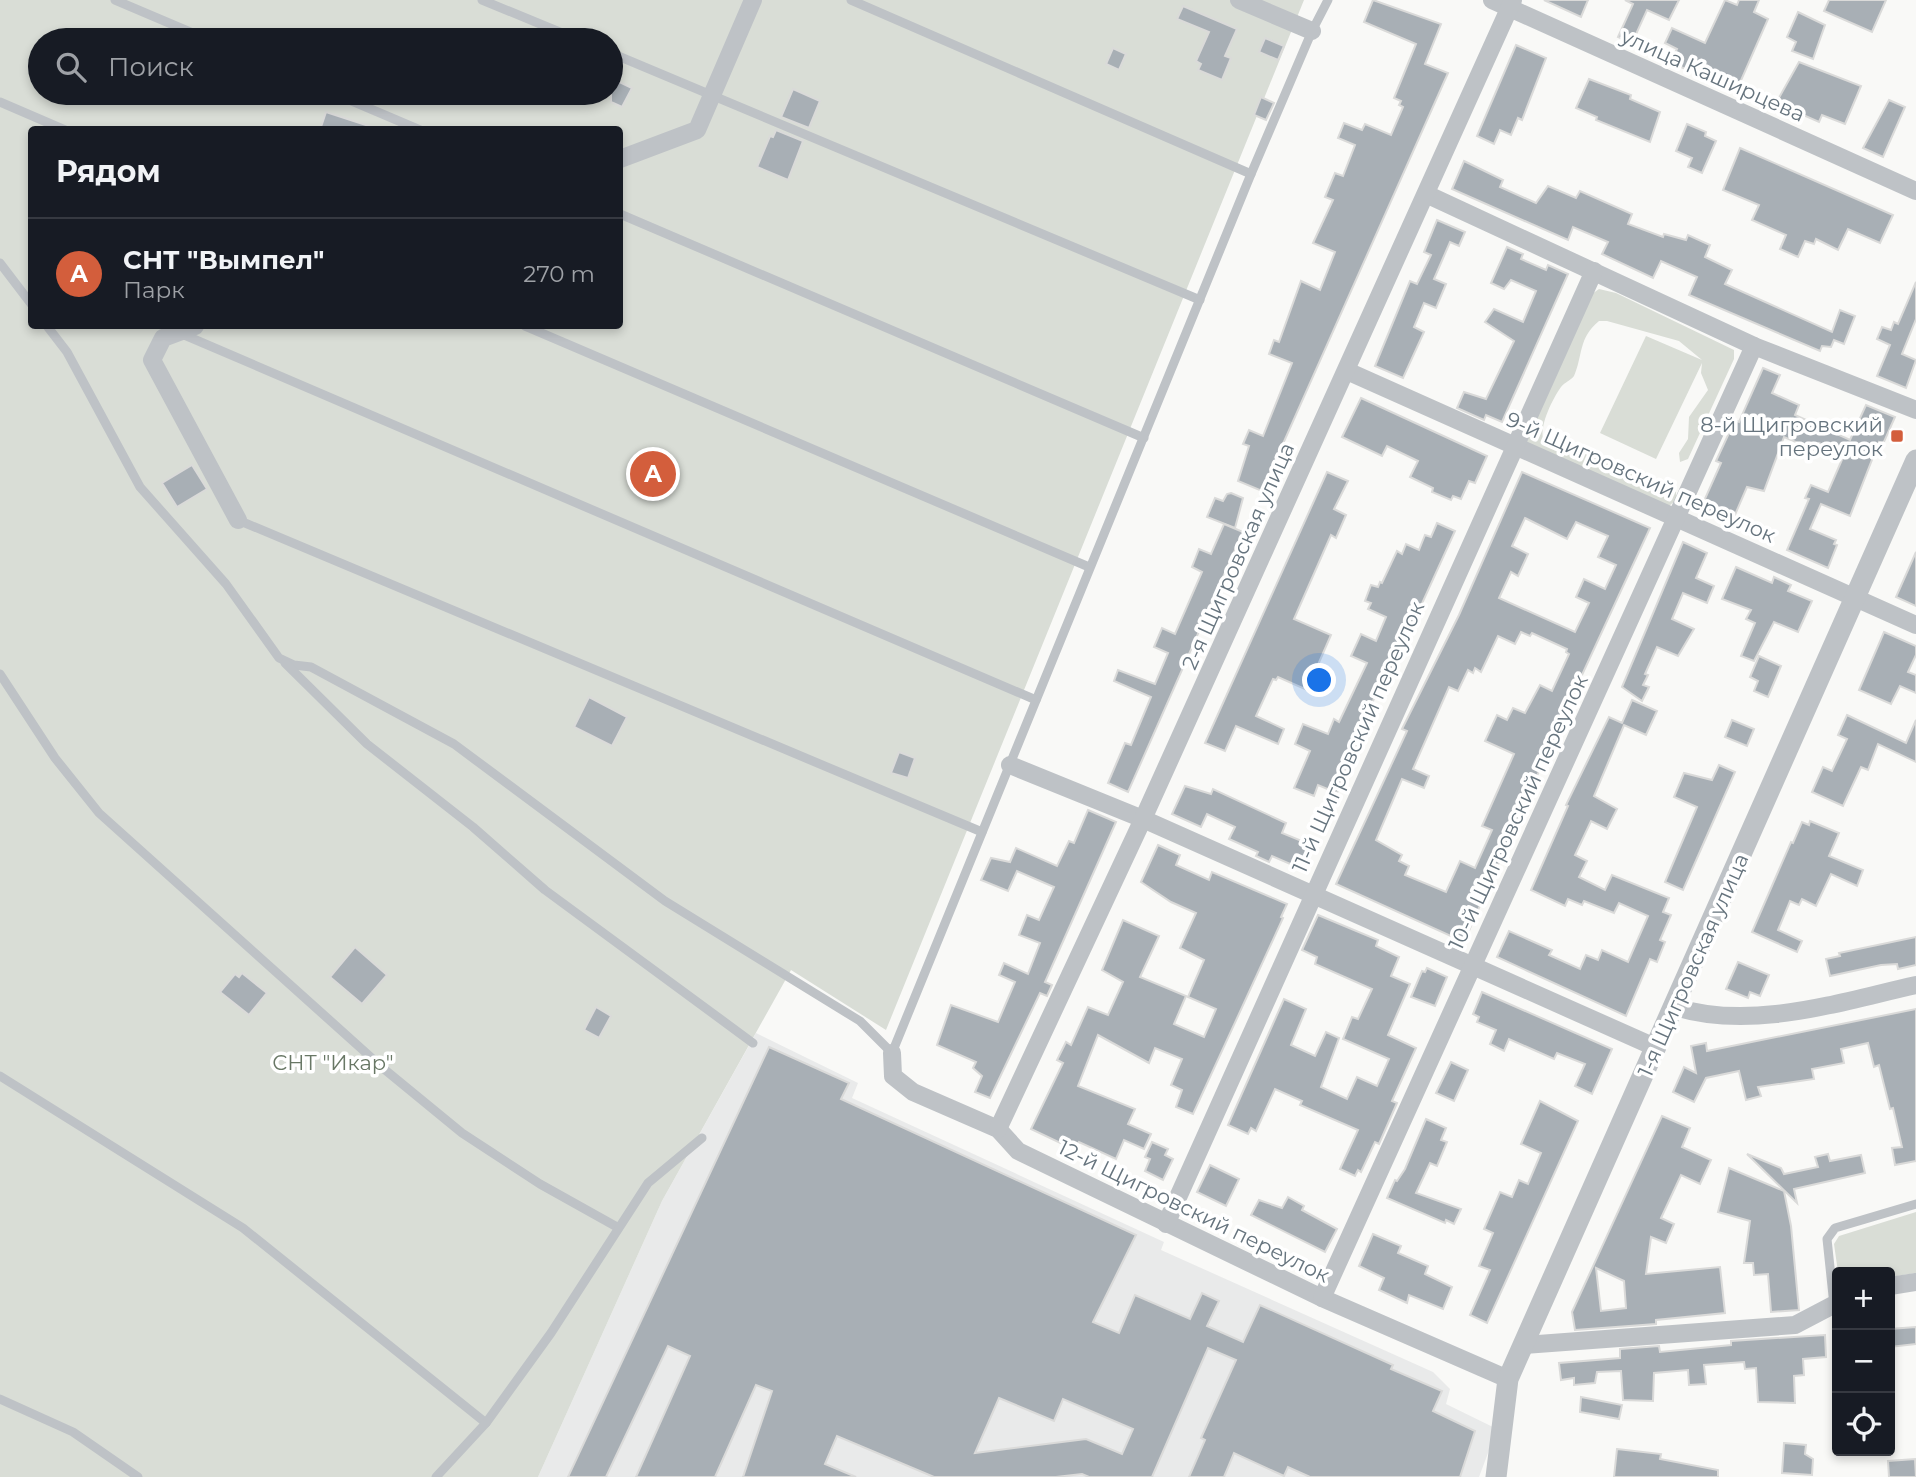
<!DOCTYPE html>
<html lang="ru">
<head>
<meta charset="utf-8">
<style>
  body { margin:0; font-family:Montserrat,sans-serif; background:#20242c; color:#f1f3f6 }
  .controls { position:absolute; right:21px; bottom:21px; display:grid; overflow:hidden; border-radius:7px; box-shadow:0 4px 10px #0003 }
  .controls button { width:63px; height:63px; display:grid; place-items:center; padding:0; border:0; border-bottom:2px solid #363941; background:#171b24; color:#f1f3f6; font:35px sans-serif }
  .you { position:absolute; left:1320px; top:681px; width:24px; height:24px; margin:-18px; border:5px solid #fff; border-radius:50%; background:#1a73e8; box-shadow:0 0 0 10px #1a73e833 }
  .badge { display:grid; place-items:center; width:46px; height:46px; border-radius:50%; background:#d35e3c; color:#fff; font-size:23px; font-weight:700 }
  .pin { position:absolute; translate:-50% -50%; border:4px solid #fff; box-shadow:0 2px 7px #0006 }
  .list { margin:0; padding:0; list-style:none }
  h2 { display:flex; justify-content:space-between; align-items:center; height:91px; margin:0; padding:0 28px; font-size:30px }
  h2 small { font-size:23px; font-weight:400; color:#9ea1a6 }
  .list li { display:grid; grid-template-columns:46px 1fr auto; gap:21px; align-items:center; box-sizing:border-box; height:112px; padding:0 28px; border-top:2px solid #363941 }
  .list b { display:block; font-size:26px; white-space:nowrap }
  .list p { margin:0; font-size:23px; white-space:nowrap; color:#9ea1a6 }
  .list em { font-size:23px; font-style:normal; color:#9ea1a6 }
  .icon { flex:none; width:38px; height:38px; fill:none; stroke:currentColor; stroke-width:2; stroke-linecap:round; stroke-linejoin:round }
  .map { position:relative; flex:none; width:1916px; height:1477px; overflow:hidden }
  .search { position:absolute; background:#171b24; box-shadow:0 4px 10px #0003; left:28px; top:28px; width:595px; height:77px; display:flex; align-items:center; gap:18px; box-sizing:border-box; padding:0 24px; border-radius:38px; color:#9ea1a6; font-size:26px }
  .panel { position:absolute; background:#171b24; box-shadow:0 4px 10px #0003; left:28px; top:126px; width:595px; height:203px; border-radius:7px }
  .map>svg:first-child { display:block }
</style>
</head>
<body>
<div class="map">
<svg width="1916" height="1477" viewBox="0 0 1916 1477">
  <rect width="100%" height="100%" fill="#f9f9f7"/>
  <polygon fill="#e9eaea" points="756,1033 858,1083 852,1098 1164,1242 1161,1250 1433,1372 1450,1389 1446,1404 1497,1429 1479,1477 538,1477 662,1201"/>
  <g fill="#d9ddd6" fill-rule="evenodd">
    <path d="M0,0H1304L886,1030L791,970L662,1201L538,1477H0ZM40,40H611V93H40ZM32,130H620V326H32Z"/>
    <path d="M1599,289L1616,293L1734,350V359L1688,459L1680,462L1679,453L1688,439L1689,417L1708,390L1701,373L1702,363L1656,459L1600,433L1646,336L1702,360L1679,341L1607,321H1599C1578,338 1583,356 1574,376C1571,380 1565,382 1561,387C1553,398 1540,424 1543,438L1664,484L1676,492V500L1669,506L1528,446L1524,433L1592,294Z"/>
    <polygon points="1916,1212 1916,1273 1890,1277 1890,1272 1838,1272 1834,1244 1839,1236"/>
  </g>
  <g fill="#a8afb5" stroke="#dadad9" stroke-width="2" fill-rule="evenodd">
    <polygon points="1373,0 1441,24 1425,64 1448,73 1262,491 1238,481 1249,446 1243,444 1249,430 1263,436 1292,363 1269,354 1274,340 1279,342 1301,281 1320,290 1335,252 1313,243 1333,200 1325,197 1335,173 1343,176 1355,145 1338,138 1344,123 1362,130 1365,124 1391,135 1403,107 1399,105 1401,101 1394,98 1416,44 1364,22"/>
    <polygon points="1544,0 1588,0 1581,17"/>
    <polygon points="1625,0 1679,0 1669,20 1647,10 1632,43 1618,37 1633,4"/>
    <polygon points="1725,0 1737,5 1739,0 1759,0 1754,12 1768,19 1739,85 1692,64 1689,71 1671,62 1677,49 1665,43 1672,28 1705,43"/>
    <polygon points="1829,0 1886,0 1872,32 1824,11"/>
    <polygon points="1183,6 1237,29 1225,56 1231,58 1222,80 1198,70 1201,64 1196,61 1209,32 1177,19"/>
    <polygon points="1798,12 1825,25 1813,59 1792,51 1796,42 1787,37"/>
    <polygon points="1265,38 1284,46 1278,60 1259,52"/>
    <polygon points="1516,45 1546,58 1522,120 1518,118 1511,135 1500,130 1494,144 1477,136"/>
    <polygon points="1113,48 1126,54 1119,70 1106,64"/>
    <polygon points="1799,62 1861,86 1845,124 1822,115 1819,122 1776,103"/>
    <polygon points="611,78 632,88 622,107 611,102"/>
    <polygon points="1589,79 1631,95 1630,99 1660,112 1650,142 1596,120 1597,117 1576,108"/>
    <polygon points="793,89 820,101 809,128 781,117"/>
    <polygon points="1261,97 1274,103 1266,120 1254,115"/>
    <polygon points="1889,100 1905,107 1883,157 1863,148"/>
    <polygon points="326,112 372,127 371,130 320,130"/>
    <polygon points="1687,124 1706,132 1705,136 1716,141 1702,173 1688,167 1692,158 1676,151"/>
    <polygon points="776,130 803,141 788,180 757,167 770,136 773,137"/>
    <polygon points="1740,148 1893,215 1880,243 1848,229 1838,250 1816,239 1814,244 1805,241 1798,257 1780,249 1786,235 1752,220 1759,205 1723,190"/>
    <polygon points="1464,161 1503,180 1500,187 1536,203 1548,186 1576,198 1580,191 1632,214 1628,224 1663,237 1664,234 1686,240 1688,235 1710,245 1705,257 1732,270 1725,284 1832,332 1840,310 1855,316 1844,344 1834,340 1831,347 1822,346 1820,351 1689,295 1697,277 1661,261 1653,278 1602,254 1608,242 1573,227 1568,240 1452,189"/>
    <polygon points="1437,220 1465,232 1459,246 1450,242 1434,279 1446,284 1436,308 1424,303 1414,327 1424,332 1403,378 1375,366 1410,281 1417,284 1431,255 1424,252"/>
    <polygon points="1507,247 1523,254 1521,259 1546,270 1548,265 1568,274 1502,422 1486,415 1484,420 1457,408 1464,392 1486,399 1514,341 1485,322 1494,309 1523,322 1536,291 1511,280 1504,289 1491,283"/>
    <polygon points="1916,282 1916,319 1902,354 1916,360 1906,388 1877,376 1890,345 1877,339 1882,327 1891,330 1894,322 1898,324"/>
    <polygon points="1763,368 1780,375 1772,393 1799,405 1795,415 1850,440 1866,405 1895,417 1883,444 1879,442 1850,516 1821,504 1810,529 1836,540 1834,544 1837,545 1828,568 1787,550 1809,499 1805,498 1811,485 1828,492 1844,455 1819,443 1815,450 1784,437 1764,491 1747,487 1731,524 1700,510 1721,463 1716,461 1723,446 1735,420 1739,422"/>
    <polygon points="1361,398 1487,456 1475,483 1469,481 1461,499 1453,496 1451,500 1432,492 1433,488 1410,477 1418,461 1387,446 1382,456 1342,437"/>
    <polygon points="192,465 207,489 177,507 162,483"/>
    <polygon points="1327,472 1348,481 1334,509 1346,515 1336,538 1331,535 1294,619 1331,635 1307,690 1278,677 1276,680 1273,679 1256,716 1284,729 1278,744 1236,726 1225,751 1205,743"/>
    <path d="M1522,472L1650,528L1569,703L1464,942L1336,884L1407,731L1402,729L1459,615ZM1525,518L1567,539L1576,522L1608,536L1598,557L1616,565L1605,589L1584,579L1576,597L1589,603L1575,632L1499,598L1511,572L1518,576L1528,554L1512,546ZM1521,632L1530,636L1532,633L1567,649L1566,652L1569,654L1552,691L1540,685L1525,713L1513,708L1507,720L1497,715L1485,741L1514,754L1482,826L1492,830L1475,868L1460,861L1446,892L1405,875L1409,866L1399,861L1402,855L1376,840L1402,779L1424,788L1429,776L1413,769L1449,687L1458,691L1468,670L1473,673L1475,668L1481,672L1498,636L1515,644Z"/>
    <polygon points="1231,493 1243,498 1235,528 1207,517 1215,498 1223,501 1227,494"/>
    <polygon points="1437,523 1455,531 1379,698 1375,696 1337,793 1318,785 1314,796 1294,788 1310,751 1295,744 1303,724 1328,734 1334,719 1339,722 1367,663 1351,656 1361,634 1376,641 1386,617 1368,609 1371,603 1365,601 1371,585 1378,587 1380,582 1382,583 1397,551 1402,554 1406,544 1419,550 1425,535 1431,537"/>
    <polygon points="1224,524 1243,532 1128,792 1108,783 1125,743 1131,745 1151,697 1114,681 1118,670 1155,684 1168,653 1154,647 1162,628 1175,634 1202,572 1192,567 1199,549 1211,554"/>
    <polygon points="1683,542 1707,553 1696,578 1714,586 1707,603 1683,593 1672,619 1694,629 1678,656 1657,647 1645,674 1648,675 1643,685 1649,687 1642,701 1622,687"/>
    <polygon points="1916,552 1916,606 1896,597"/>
    <polygon points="1736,567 1772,583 1774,577 1791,585 1788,591 1812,601 1798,632 1774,622 1754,661 1741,656 1755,623 1746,619 1751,610 1722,599"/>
    <polygon points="1884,632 1916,646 1916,655 1908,672 1916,675 1916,693 1900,686 1891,704 1859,690"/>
    <polygon points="1759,656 1781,666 1768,697 1754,691 1758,681 1750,677"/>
    <polygon points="589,697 627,717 612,746 574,727"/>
    <polygon points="1632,700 1657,711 1646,735 1624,725 1594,796 1617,809 1607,829 1591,821 1575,855 1587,861 1579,877 1605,890 1612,875 1669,898 1663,912 1671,915 1660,940 1665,942 1657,962 1650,959 1626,1016 1497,957 1509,931 1552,950 1549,955 1580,969 1586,955 1598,960 1602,950 1628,962 1648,916 1619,903 1614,913 1584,901 1582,905 1568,899 1565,906 1531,890 1568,806 1566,805 1609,717 1622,723"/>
    <polygon points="1847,715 1906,743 1916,720 1916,762 1878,744 1868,770 1861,767 1843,806 1812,792 1823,767 1832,771 1847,739 1838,735"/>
    <polygon points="1732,720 1754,729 1747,746 1725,737"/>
    <polygon points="899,752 915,758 908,778 891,773"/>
    <polygon points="1719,765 1735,772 1683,890 1665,882 1697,807 1674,797 1684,773 1712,780"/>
    <polygon points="1185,786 1211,794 1213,789 1286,823 1282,833 1314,846 1304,870 1272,856 1269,862 1256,856 1258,852 1229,839 1235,827 1207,814 1201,827 1172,814"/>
    <polygon points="1088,810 1116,822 1045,982 1052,985 1047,996 1040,993 990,1098 975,1092 982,1076 973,1068 976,1062 937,1045 951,1005 998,1022 1015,982 999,975 1004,963 1028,974 1040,943 1019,935 1027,915 1039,920 1054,887 1017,871 1008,891 981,880 991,858 1010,862 1016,848 1057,866 1069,841 1074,843"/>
    <polygon points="1810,821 1839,833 1829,856 1863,870 1857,886 1831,874 1816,906 1802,899 1799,905 1790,901 1778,930 1802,941 1797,952 1752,932 1791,842 1793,843 1802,822 1809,825"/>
    <polygon points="1158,845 1180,855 1176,865 1209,880 1212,872 1287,904 1281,917 1283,918 1193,1114 1176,1107 1182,1090 1171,1085 1182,1059 1155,1048 1149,1063 1098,1035 1078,1086 1135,1109 1128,1124 1151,1134 1144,1149 1124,1140 1116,1159 1079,1142 1075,1150 1031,1129 1063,1063 1057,1060 1066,1042 1071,1045 1088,1007 1108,1015 1123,982 1102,970 1123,920 1159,936 1140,977 1186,996 1174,1024 1204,1037 1216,1009 1188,997 1204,960 1180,948 1196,913 1171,902 1141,882"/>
    <polygon points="1318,915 1378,940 1376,946 1399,957 1391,976 1410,984 1388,1035 1416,1048 1392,1101 1397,1103 1379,1144 1375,1142 1361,1172 1358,1170 1355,1176 1340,1169 1358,1130 1300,1105 1302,1101 1275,1089 1256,1131 1251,1128 1248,1134 1228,1125 1284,999 1306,1009 1291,1045 1315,1056 1326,1032 1339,1038 1321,1087 1347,1099 1357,1077 1377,1086 1389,1059 1343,1039 1352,1017 1358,1019 1372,989 1315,964 1317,957 1302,950"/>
    <polygon points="1916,937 1916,965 1898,969 1897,964 1881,965 1830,976 1826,959 1840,956 1839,953"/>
    <polygon points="355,947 387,975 362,1004 330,977"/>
    <polygon points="1738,962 1769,975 1760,996 1750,992 1748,998 1726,989"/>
    <polygon points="1427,968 1447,977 1435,1006 1411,997 1422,971 1425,972"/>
    <polygon points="242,973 267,993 249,1015 220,992 235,974 239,977"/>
    <polygon points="1482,992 1612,1049 1592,1094 1575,1086 1585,1064 1557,1053 1554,1059 1509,1039 1504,1051 1490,1044 1496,1030 1477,1022 1479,1017 1473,1014"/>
    <polygon points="596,1007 611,1016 599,1038 584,1030"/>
    <polygon points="1916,1009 1916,1161 1895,1165 1892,1148 1902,1147 1893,1108 1890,1109 1879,1065 1874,1067 1868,1043 1841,1049 1844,1063 1812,1069 1814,1079 1758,1087 1761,1096 1746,1100 1739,1071 1706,1078 1694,1102 1673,1092 1684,1067 1696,1073 1691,1046 1706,1043 1707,1051"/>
    <path d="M769,1047L849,1083L841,1099L1136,1235L1093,1322L1119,1333L1135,1295L1190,1319L1202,1293L1219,1301L1207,1326L1243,1342L1260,1305L1393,1365L1391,1369L1442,1391L1433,1411L1475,1431L1460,1477H1310L1288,1467L1284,1476L1234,1453L1224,1477H1189L1205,1440L1201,1438L1236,1360L1208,1348L1152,1477H1089L1082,1474L1056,1477H934L837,1436L825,1464L856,1477H743L772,1391L756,1385L715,1477H636L690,1356L668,1346L606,1477H568ZM999,1398L1054,1421L1063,1399L1133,1429L1122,1454L1086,1439L975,1453Z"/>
    <polygon points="1451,1062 1468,1070 1454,1101 1436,1093"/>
    <polygon points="1540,1101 1578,1121 1487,1323 1470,1315 1490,1270 1479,1266 1493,1233 1484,1229 1500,1192 1512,1197 1519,1180 1528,1184 1541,1153 1521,1144"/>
    <path d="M1662,1116L1690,1128L1682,1147L1711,1160L1700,1184L1681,1175L1661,1218L1674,1224L1666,1243L1651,1237L1646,1274L1720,1267L1725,1313L1656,1320V1324L1575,1330L1572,1312ZM1596,1268L1624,1281L1626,1308L1601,1311Z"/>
    <polygon points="1426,1119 1446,1128 1441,1140 1447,1142 1437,1166 1430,1163 1416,1193 1461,1209 1454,1224 1446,1220 1445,1223 1387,1198 1395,1180 1397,1181 1405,1169"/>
    <polygon points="1152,1142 1168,1149 1165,1155 1173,1159 1163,1180 1145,1171 1150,1159 1145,1157"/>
    <polygon points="1747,1154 1781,1168 1784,1174 1818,1167 1815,1157 1828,1154 1830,1161 1861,1155 1865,1173 1794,1189 1797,1203"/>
    <polygon points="1210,1165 1239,1179 1226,1206 1197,1192"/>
    <polygon points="1729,1168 1784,1191 1791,1226 1799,1310 1771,1312 1768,1274 1754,1275 1753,1263 1744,1263 1750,1221 1718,1212"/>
    <polygon points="1288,1197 1304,1206 1302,1210 1337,1229 1325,1252 1251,1215 1259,1200 1282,1208"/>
    <polygon points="1373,1234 1401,1246 1398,1253 1428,1266 1425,1274 1452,1287 1443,1309 1409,1295 1407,1303 1379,1290 1384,1278 1359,1266"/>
    <polygon points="1916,1327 1916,1344 1890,1347 1890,1329"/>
    <polygon points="1825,1335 1826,1357 1803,1359 1804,1375 1794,1376 1795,1403 1758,1402 1756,1368 1745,1369 1744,1362 1704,1365 1706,1384 1689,1385 1688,1370 1654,1373 1653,1401 1623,1400 1621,1371 1597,1372 1595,1383 1574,1385 1574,1378 1561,1380 1559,1363 1620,1358 1620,1349 1659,1346 1660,1352 1731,1345 1731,1341"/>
    <polygon points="1581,1397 1622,1405 1619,1419 1580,1412"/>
    <polygon points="1784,1443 1806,1445 1805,1454 1813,1459 1812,1475 1782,1473"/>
    <polygon points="1617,1449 1661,1454 1660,1459 1718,1470 1718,1477 1614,1477"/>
    <polygon points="1915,1459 1916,1477 1889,1477 1888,1461"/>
  </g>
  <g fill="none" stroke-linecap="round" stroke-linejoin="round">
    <g stroke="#bec2c6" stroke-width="9">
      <polyline points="115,0 209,40"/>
      <polyline points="482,0 579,40"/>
      <polyline points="851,0 1251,174"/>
      <polyline points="611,53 1200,300"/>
      <polyline points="333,93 420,130"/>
      <polyline points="0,102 65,130"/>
      <polyline points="620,214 1144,438"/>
      <polyline points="0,263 32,305"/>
      <polyline points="47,326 67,352 140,487 226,584 279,658 294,665 311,667 454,744 665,901 860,1021 892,1053 1251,174 1312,31 1328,0"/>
      <polyline points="525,326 1089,567"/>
      <polyline points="182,334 1036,700"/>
      <polyline points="238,520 982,832"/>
      <polyline points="285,663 367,744 473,827 545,890 753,1043"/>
      <polyline points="0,674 55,758 99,813 384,1069 462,1133 540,1184 617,1227"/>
      <polyline points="0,1076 243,1228 486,1423"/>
      <polyline points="1834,1305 1827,1239 1835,1228 1916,1204"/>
      <polyline points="0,1399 73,1432 138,1477"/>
      <polyline points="436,1477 486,1423 551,1333 648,1183 702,1138"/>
    </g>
    <g stroke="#bec2c6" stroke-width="18">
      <polyline points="1239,0 1312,31"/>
      <polyline points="1492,0 1916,191"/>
      <polyline points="620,159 697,130 753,0"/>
      <polyline points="1426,194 1754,346 1916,410"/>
      <polyline points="195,326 163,338 152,360 238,520"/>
      <polyline points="1347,371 1916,625"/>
      <polyline points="1010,765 1143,819 1657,1048"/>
      <path d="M1675,1007C1753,1031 1839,1002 1916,985"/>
      <polyline points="892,1053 893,1076 913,1092 998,1129 1018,1151 1322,1298 1508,1379"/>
      <polyline points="998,1129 1143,819 1513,0"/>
      <polyline points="1166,1224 1594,271"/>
      <polyline points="1890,1286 1916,1282"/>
      <polyline points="1322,1298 1754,346"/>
      <polyline points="1524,1345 1795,1325 1837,1303"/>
    </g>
    <polyline stroke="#bec2c6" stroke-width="21" points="1496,1477 1508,1379 1916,460"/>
  </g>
  <rect fill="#d35e3c" stroke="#fff" stroke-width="2.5" x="1890" y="429" width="14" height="14" rx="3.5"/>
  <g text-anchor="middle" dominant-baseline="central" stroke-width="7" stroke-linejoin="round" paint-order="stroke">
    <g font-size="21" fill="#66747e" stroke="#fff">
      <text transform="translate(1713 75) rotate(24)">улица Каширцева</text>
      <text transform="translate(1641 477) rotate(24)">9-й Щигровский переулок</text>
      <text transform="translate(1238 556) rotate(-66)">2-я Щигровская улица</text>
      <text transform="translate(1358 737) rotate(-66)">11-й Щигровский переулок</text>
      <text transform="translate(1518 812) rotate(-65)">10-й Щигровский переулок</text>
      <text transform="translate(1693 965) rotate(-66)">1-я Щигровская улица</text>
      <text transform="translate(1194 1211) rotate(26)">12-й Щигровский переулок</text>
    </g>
    <g font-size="21" fill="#66747e" stroke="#fff" text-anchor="end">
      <text x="1883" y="424">8-й Щигровский<tspan x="1883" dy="24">переулок</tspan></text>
    </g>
    <g font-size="21" fill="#687765" stroke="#fff">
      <text x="333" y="1062">СНТ "Икар"</text>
    </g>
  </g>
</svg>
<div class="controls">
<button>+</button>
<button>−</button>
<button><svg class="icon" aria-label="locate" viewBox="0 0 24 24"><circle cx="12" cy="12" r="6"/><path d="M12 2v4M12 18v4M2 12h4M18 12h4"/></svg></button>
</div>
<div class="you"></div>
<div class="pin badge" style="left:653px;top:474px">A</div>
<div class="search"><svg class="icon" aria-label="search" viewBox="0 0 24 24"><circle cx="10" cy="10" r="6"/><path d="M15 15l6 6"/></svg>Поиск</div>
<section class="panel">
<h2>Рядом<small></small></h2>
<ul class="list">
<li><span class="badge">A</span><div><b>СНТ &quot;Вымпел&quot;</b><p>Парк</p></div><em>270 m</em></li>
</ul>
</section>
</div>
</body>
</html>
